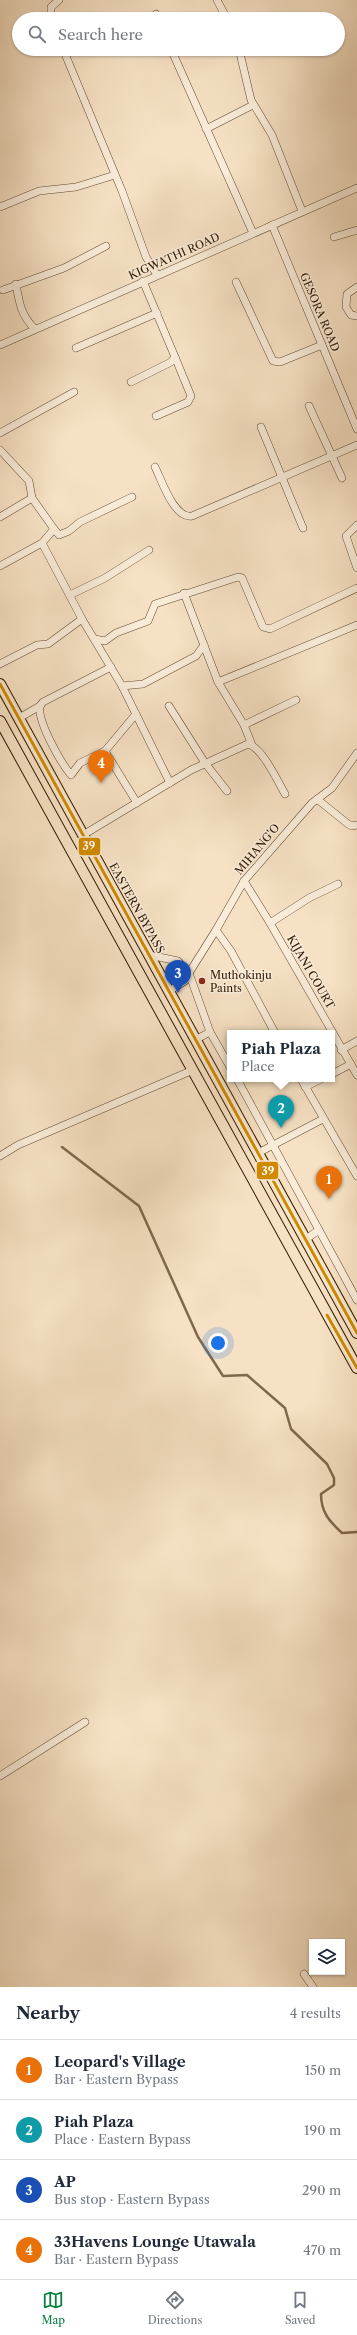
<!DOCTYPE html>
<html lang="en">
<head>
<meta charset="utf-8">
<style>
  body { margin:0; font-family:"Libre Caslon Text",serif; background:#f2f2f3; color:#1f2937 }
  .controls { position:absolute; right:12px; bottom:12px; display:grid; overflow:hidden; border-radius:0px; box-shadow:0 1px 3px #0004 }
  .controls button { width:36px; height:36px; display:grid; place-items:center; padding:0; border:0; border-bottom:1px solid #e0e1e3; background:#fff; color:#1f2937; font:20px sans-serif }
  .you { position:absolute; left:218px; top:1343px; width:14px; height:14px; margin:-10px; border:3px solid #fff; border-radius:50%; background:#1a73e8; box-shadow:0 0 0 6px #1a73e833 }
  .badge { display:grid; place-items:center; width:26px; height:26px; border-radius:50%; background:#0b8043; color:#fff; font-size:13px; font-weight:700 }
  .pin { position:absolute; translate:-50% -33px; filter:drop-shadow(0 1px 2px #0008) }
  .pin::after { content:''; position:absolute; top:21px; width:14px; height:12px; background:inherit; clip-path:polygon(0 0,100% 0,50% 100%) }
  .popup { position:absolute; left:227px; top:1030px; width:108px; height:52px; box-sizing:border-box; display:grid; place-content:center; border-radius:0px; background:#fff; filter:drop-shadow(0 1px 3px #0005); font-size:13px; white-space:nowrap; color:#747a83 }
  .popup b { font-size:15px; color:#1f2937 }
  .popup::after { content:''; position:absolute; left:50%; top:100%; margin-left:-8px; border:8px solid transparent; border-top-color:#fff }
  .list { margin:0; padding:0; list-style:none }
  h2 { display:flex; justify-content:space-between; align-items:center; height:52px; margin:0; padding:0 16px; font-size:17px }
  h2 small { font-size:13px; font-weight:400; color:#747a83 }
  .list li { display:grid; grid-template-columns:26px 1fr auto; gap:12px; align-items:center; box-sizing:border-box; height:60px; padding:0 16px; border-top:1px solid #e0e1e3 }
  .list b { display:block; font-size:15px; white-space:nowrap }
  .list p { margin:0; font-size:13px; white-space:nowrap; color:#747a83 }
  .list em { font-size:13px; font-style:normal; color:#747a83 }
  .icon { flex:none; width:22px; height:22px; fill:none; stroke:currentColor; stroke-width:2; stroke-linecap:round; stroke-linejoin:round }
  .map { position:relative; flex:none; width:357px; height:1987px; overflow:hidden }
  .search { position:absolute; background:#fff; box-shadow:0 1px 3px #0004; left:12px; right:12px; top:12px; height:44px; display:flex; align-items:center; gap:10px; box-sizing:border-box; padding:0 14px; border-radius:22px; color:#747a83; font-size:15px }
  .sheet { height:292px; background:#fff }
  nav { display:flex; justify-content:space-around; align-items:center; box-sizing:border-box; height:56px; border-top:1px solid #e0e1e3; background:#fff; font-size:11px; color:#747a83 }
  nav a { display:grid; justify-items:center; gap:2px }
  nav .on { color:#0b8043 }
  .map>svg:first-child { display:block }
</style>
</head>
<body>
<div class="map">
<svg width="357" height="1987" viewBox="0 0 357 1987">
  <rect width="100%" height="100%" fill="#f6e1c4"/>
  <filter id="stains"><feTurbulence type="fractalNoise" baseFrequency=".005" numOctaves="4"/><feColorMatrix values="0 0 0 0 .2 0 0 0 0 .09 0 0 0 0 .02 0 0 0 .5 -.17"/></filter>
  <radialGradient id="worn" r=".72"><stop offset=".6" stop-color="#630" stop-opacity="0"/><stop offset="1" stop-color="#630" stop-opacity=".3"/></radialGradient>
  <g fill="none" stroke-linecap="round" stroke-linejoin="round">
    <path stroke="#7f684d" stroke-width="2.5" d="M62,1147L139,1206L198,1337L223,1376L247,1375L285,1408L291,1429L327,1464L334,1478V1485L321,1494C321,1512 329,1521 342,1533L357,1532"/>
    <g stroke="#634a31" stroke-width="8">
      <g id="minor">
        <polyline points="217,0 227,19"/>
        <polyline points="156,14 158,19"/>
        <polyline points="51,19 51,7 59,0"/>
        <polyline points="63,49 122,191 146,257 157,275"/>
        <polyline points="171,49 253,233"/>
        <polyline points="239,49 251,100 272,135 302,211"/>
        <polyline points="206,129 253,105"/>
        <polyline points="0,207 39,191 76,187 115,175"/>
        <polyline points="272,225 357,429"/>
        <polyline points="334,237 357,230"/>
        <polyline points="236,282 273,361 280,362 322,345"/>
        <path d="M16,284C19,302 21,316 35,329"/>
        <polyline points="357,287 347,294 346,307 351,315 357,316"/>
        <polyline points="3,290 64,268 106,246"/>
        <polyline points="0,345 357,188"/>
        <polyline points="76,348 157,313"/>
        <polyline points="131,382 171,362 175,357 143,281"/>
        <polyline points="309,406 342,478"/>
        <polyline points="156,416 188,402 191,396 175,357"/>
        <polyline points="261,427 303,528"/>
        <polyline points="0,433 74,392"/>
        <polyline points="0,450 29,481 32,498 54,529"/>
        <path d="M155,467C162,481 174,519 192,516L357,445"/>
        <polyline points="0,517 32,498"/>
        <polyline points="357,525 346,536 357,568"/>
        <polyline points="42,543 82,619 122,686 170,783"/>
        <polyline points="0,566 42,543 54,529 59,535 69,531 80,522 132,497"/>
        <polyline points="184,593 218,682 244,725 252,745"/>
        <polyline points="70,595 105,578 149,550"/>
        <polyline points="95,639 105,641 116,633 148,621 155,604 238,577 242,578 263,627 270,629 357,588"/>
        <polyline points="0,664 37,645 48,644 82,619"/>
        <path d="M111,667L43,702L40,706C37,721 61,763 71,775L80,763L105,751L136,714"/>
        <polyline points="218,682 357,625"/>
        <polyline points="122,686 143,684 196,656 204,645"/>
        <polyline points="169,706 205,763 227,791"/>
        <polyline points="19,718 40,706"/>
        <polyline points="244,725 296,700"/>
        <polyline points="105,751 137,803"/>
        <polyline points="317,799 348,824 352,826 357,825"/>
        <path d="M83,835L191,770L248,744C262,747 278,782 285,794"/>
        <polyline points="244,881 270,923 357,1075"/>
        <polyline points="270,923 309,898 338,884"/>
        <polyline points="216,930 231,951 275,1033"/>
        <polyline points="149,955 178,961 189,973 216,930 244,881 312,803 332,788 357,753"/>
        <polyline points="189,973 210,1032 230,1067"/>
        <polyline points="169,991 185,981 189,973"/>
        <polyline points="195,1040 210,1032"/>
        <polyline points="341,1050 357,1041"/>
        <polyline points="332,1074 351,1064"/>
        <polyline points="237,1079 357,1300"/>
        <polyline points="301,1079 357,1176"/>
        <polyline points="305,1087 321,1079"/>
        <polyline points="258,1153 323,1119"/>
        <polyline points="0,1156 18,1145 193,1070"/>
        <polyline points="306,1239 319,1230"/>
        <polyline points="0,1776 85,1722"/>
        <polyline points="304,1974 313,1987"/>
      </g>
    </g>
    <g stroke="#321800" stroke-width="12">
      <g id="primary">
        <polyline points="0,684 357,1333"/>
        <polyline points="0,721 357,1368"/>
      </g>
    </g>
    <use href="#minor" stroke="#f9ecd9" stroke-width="7"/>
    <use href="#primary" stroke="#f6e1c4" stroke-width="10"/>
    <g stroke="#f9ecd9" stroke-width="6">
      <g id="bus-1">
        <polyline points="0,684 357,1333"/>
        <polyline points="327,1315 357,1368"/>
      </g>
    </g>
    <use href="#bus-1" stroke="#d08a00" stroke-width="3"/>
  </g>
  <circle fill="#8f2418" stroke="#f9ecd9" stroke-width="1.5" cx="202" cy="981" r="4"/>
  <g text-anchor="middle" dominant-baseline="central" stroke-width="3" stroke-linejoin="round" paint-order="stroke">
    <g font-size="11" fill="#321800" stroke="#f9ecd9">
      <text transform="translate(174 256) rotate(-24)">KIGWATHI ROAD</text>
      <text transform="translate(320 312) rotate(67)">GESORA ROAD</text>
      <text transform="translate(257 849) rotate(-50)">MIHANG'O</text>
      <text transform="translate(137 908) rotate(61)">EASTERN BYPASS</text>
      <text transform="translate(311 972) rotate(60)">KIJANI COURT</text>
    </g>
    <g font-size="11" fill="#321800" stroke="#f9ecd9" text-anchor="start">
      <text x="210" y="975">Muthokinju<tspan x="210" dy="13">Paints</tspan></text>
    </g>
  </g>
  <g stroke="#f9ecd9" stroke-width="1.5">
    <rect x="78" y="837" width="23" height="19" rx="4" fill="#d08a00"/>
    <rect x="256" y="1161" width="23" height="19" rx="4" fill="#d08a00"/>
  </g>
  <g font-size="11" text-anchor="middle" font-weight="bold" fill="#fff">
    <text x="89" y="850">39</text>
    <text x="268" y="1175">39</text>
  </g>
  <rect width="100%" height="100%" filter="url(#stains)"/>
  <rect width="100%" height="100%" fill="url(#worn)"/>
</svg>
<div class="controls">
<button><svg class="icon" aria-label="layers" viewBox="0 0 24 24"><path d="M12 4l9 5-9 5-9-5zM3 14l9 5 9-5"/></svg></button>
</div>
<div class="you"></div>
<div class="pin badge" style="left:329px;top:1199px;background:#e8710a">1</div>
<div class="pin badge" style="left:281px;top:1128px;background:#0f9aa8">2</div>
<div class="popup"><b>Piah Plaza</b>Place</div>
<div class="pin badge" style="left:178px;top:993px;background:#1a4fb4">3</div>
<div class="pin badge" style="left:101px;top:783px;background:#e8710a">4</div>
<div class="search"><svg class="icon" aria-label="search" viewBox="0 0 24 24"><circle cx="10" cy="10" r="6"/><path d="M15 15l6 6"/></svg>Search here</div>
</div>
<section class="sheet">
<h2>Nearby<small>4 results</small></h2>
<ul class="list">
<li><span class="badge" style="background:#e8710a">1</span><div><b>Leopard's Village</b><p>Bar · Eastern Bypass</p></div><em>150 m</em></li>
<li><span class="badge" style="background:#0f9aa8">2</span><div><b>Piah Plaza</b><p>Place · Eastern Bypass</p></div><em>190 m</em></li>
<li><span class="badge" style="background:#1a4fb4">3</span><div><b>AP</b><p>Bus stop · Eastern Bypass</p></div><em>290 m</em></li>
<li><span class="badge" style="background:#e8710a">4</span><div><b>33Havens Lounge Utawala</b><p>Bar · Eastern Bypass</p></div><em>470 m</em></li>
</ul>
</section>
<nav>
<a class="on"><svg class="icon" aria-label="map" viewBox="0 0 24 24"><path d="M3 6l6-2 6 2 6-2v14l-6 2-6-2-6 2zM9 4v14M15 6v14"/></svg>Map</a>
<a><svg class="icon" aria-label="directions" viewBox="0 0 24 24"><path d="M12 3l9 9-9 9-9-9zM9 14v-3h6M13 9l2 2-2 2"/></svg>Directions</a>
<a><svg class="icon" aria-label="saved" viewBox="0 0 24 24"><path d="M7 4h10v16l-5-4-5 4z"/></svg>Saved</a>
</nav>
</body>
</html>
